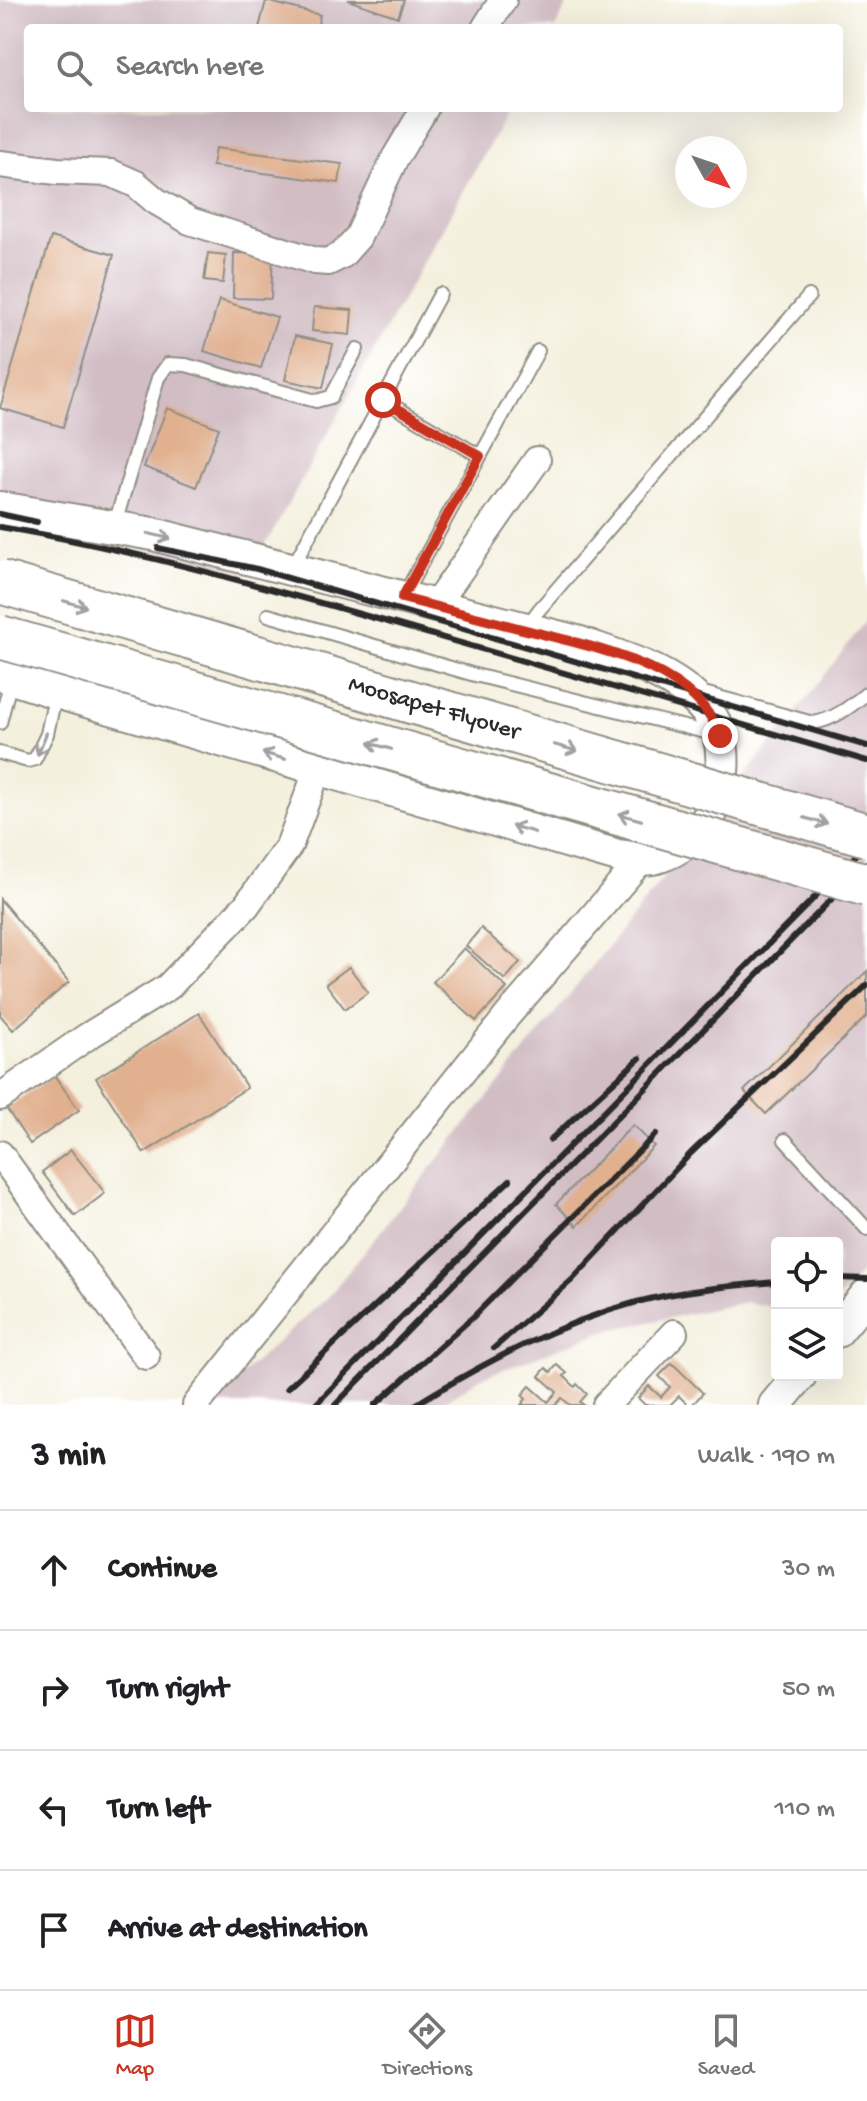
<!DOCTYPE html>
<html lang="en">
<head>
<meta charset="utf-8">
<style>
  body { margin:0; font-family:"Gochi Hand",sans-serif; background:#f6f6f6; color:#202124 }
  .controls { position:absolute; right:24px; bottom:24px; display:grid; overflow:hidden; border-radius:8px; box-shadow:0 8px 32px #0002 }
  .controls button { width:72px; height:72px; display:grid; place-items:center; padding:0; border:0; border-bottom:2px solid #e0e0e0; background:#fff; color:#202124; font:40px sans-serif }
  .compass { position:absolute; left:675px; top:136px; width:72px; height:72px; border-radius:50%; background:#fff; box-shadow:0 8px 32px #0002; rotate:130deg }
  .stop { position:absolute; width:24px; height:24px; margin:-18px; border:6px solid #c8321e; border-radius:50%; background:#fff }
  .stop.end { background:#c8321e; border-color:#fff; box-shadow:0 2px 8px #0008 }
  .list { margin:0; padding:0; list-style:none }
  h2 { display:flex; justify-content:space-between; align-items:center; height:104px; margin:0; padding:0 32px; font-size:34px }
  h2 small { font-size:26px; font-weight:400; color:#757577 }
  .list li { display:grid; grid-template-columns:52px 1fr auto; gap:24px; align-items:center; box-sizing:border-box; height:120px; padding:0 32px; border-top:2px solid #e0e0e0 }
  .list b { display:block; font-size:30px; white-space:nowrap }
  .list em { font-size:26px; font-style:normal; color:#757577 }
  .icon { flex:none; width:44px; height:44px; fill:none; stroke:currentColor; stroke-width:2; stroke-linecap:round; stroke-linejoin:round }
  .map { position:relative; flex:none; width:867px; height:1405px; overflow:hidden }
  .search { position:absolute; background:#fff; box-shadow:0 8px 32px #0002; left:24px; right:24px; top:24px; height:88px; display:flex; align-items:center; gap:20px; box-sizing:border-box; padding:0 28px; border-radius:8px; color:#757577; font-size:30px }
  .sheet { height:584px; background:#fff }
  nav { display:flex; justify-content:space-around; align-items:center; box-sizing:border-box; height:112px; border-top:2px solid #e0e0e0; background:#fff; font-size:22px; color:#757577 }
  nav a { display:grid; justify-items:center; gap:4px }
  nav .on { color:#c8321e }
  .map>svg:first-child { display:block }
</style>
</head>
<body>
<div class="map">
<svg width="867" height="1405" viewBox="0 0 867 1405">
  <rect width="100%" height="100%" fill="#fff"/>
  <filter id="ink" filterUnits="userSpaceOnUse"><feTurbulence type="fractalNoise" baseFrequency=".0125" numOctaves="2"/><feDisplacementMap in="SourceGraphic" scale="16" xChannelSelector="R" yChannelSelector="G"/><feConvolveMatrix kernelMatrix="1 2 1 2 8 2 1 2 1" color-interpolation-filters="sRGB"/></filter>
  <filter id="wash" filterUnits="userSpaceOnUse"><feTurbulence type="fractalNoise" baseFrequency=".006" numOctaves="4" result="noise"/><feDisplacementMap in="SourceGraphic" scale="32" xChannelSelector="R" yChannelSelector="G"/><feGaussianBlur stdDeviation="1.8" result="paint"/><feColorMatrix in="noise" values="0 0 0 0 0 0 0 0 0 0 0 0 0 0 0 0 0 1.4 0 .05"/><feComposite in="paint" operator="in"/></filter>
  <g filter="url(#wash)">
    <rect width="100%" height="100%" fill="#f4f0de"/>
    <g fill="#d2bdc5">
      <polygon points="0,0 570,0 555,28 28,28 28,108 510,108 249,574 0,515"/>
      <polygon points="867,619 867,1266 837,1299 837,1243 777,1243 777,1308 746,1302 601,1332 480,1378 439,1405 207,1405 328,1297 810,694"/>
    </g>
    <g id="blocks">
      <g fill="#e1b08f">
        <polygon points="348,0 404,0 398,17"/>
        <polygon points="266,1 320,15 317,28 259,28"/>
        <polygon points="215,148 342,164 339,183 212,166"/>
        <polygon points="51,237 114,255 63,427 0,408"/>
        <polygon points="208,253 226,255 223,283 204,281"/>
        <polygon points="234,253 273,254 271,299 233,298"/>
        <polygon points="219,300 277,317 261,368 204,351"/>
        <polygon points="314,307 352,310 350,335 312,331"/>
        <polygon points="295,336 333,344 323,388 285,380"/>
        <polygon points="167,408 219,428 196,487 144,467"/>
        <polygon points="0,899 69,982 13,1030 0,1015"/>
        <polygon points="481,928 520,962 505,980 466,946"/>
        <polygon points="464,948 507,988 476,1021 433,982"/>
        <polygon points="349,967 368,992 345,1009 326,984"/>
        <polygon points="867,971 867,1016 766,1114 744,1091"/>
        <polygon points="199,1013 247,1088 144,1153 96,1078"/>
        <polygon points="54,1075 79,1110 30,1144 6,1108"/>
        <polygon points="633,1125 654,1146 577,1226 556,1204"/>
        <polygon points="71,1150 105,1193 75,1216 42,1172"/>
        <polygon points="672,1363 703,1393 692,1405 688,1405 679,1396 670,1405 645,1405 638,1398 649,1386 661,1397 670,1387 659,1376"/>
        <polygon points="557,1365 567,1373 564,1376 575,1387 577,1384 587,1394 580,1402 584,1405 570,1405 562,1398 556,1405 521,1405 526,1399 522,1395 530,1386 548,1402 557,1392 539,1376 546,1368 551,1372"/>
      </g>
    </g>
  </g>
  <g filter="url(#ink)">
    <use href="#blocks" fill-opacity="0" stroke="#908e84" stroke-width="2"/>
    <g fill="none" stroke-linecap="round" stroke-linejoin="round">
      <g stroke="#908e84" stroke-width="16">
        <g id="service">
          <polyline points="383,400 480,456"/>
          <polyline points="114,527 158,378 168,364 186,365 316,401 331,397 357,349"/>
          <polyline points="292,568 440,294"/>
          <polyline points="403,597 538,351"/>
          <polyline points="268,615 475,675 713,734"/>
          <polyline points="526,627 538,611 809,296"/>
          <path d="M700,692L813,723C834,720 851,706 867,693"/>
          <polyline points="0,723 11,680"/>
          <polyline points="0,753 28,761 35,759 47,734 56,692"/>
          <polyline points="785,1140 867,1229"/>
        </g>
      </g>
      <g stroke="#908e84" stroke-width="30">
        <g id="minor">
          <polyline points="485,28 503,0"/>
          <polyline points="0,164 57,171 111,173 136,184 156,201 190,221 315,261 328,262 342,255 358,237 395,158 425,108"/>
          <polyline points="435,606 537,460"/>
          <polyline points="0,1097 88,1036 168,987 246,906 289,846 318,769"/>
          <polyline points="0,1154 146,1356"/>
          <polyline points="196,1405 508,1015 642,859"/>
          <polyline points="606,1405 674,1333"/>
        </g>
      </g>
      <g stroke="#908e84" stroke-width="36">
        <g id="tertiary">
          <path d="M0,508L153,534L577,642C624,659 677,672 709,714C730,743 725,795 704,824C693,838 677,850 660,856C646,861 633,858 618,856L56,692L0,674"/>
          <polyline points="837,1331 867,1295"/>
          <polyline points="775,1405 800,1375"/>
        </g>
      </g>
      <use href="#service" stroke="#fff" stroke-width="12"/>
      <use href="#minor" stroke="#fff" stroke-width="26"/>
      <use href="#tertiary" stroke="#fff" stroke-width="32"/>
      <g stroke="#2b2b2b" stroke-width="6">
        <polyline points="0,514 37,522"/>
        <path d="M0,527C134,549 264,587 395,624C552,669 710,715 867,761"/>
        <polyline points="158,548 257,569 867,746"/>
        <polyline points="550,1140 640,1058"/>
        <polyline points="837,1278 867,1279"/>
        <polyline points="494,1348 572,1280 691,1153 867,985"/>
        <polyline points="287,1388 510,1180"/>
        <polyline points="315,1405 867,844"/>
        <polyline points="335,1405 867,863"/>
        <polyline points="375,1405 474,1316 656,1134"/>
        <path d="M415,1405C485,1362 557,1324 637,1302C683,1290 730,1286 777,1282"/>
      </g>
      <g stroke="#908e84" stroke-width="46" stroke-linecap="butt">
        <g id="trunk-bridge">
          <path id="s1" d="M0,582L867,835"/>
          <polyline points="0,637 867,885"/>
        </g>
      </g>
      <use href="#trunk-bridge" stroke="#fff" stroke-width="42"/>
    </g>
    <defs><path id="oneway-shaft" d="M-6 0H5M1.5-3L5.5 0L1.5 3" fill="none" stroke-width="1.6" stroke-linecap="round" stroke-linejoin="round" transform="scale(2)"/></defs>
    <g stroke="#a0a0a0">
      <use href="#oneway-shaft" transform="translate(159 536) rotate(13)"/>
      <use href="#oneway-shaft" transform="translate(75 604) rotate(16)"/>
      <use href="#oneway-shaft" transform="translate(42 744) rotate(112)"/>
      <use href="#oneway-shaft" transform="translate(380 746) rotate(-164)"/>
      <use href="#oneway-shaft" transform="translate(566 748) rotate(16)"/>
      <use href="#oneway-shaft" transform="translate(274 756) rotate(-164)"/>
      <use href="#oneway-shaft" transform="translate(630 817) rotate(-164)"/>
      <use href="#oneway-shaft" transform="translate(816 821) rotate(16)"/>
      <use href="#oneway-shaft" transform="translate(523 829) rotate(-164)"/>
    </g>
  </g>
  <g fill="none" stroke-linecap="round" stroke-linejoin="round" filter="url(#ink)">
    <path stroke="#c8321e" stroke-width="10" d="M383,400L480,456L402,598C442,608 482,619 522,629C587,646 695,664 720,736"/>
  </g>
  <g text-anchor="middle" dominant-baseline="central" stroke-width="7" stroke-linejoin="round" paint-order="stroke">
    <g font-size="24" fill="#2b2b2b" stroke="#fff">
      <text stroke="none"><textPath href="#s1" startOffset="452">Moosapet Flyover</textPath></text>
    </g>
  </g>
</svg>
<div class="controls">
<button><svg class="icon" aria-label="locate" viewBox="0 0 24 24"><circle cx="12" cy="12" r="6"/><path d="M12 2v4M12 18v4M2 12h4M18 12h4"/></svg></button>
<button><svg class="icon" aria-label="layers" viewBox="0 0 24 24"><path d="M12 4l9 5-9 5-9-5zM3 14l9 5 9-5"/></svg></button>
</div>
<svg class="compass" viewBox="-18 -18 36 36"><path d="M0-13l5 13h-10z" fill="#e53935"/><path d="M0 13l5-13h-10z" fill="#757577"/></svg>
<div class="stop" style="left:383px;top:400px"></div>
<div class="stop end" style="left:720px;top:736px"></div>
<div class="search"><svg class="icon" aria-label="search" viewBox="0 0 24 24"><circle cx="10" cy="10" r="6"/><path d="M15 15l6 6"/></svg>Search here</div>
</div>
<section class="sheet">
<h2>3 min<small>Walk · 190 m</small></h2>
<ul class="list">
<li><svg class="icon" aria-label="ahead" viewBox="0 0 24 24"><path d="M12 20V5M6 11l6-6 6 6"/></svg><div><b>Continue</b></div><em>30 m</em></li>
<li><svg class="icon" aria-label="right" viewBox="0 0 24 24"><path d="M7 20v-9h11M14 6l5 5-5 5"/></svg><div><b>Turn right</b></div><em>50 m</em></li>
<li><svg class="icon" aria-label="left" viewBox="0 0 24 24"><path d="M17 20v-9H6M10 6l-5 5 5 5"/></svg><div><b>Turn left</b></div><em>110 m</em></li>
<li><svg class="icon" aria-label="arrive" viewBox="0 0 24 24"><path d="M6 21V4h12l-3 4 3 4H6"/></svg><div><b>Arrive at destination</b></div></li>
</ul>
</section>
<nav>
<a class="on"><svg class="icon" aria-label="map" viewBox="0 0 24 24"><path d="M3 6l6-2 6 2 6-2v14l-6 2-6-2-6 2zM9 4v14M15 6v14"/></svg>Map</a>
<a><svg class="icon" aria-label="directions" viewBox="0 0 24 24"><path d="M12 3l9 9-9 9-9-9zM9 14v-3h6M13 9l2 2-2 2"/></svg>Directions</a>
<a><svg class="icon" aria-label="saved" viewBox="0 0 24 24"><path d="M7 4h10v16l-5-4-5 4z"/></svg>Saved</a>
</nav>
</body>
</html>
